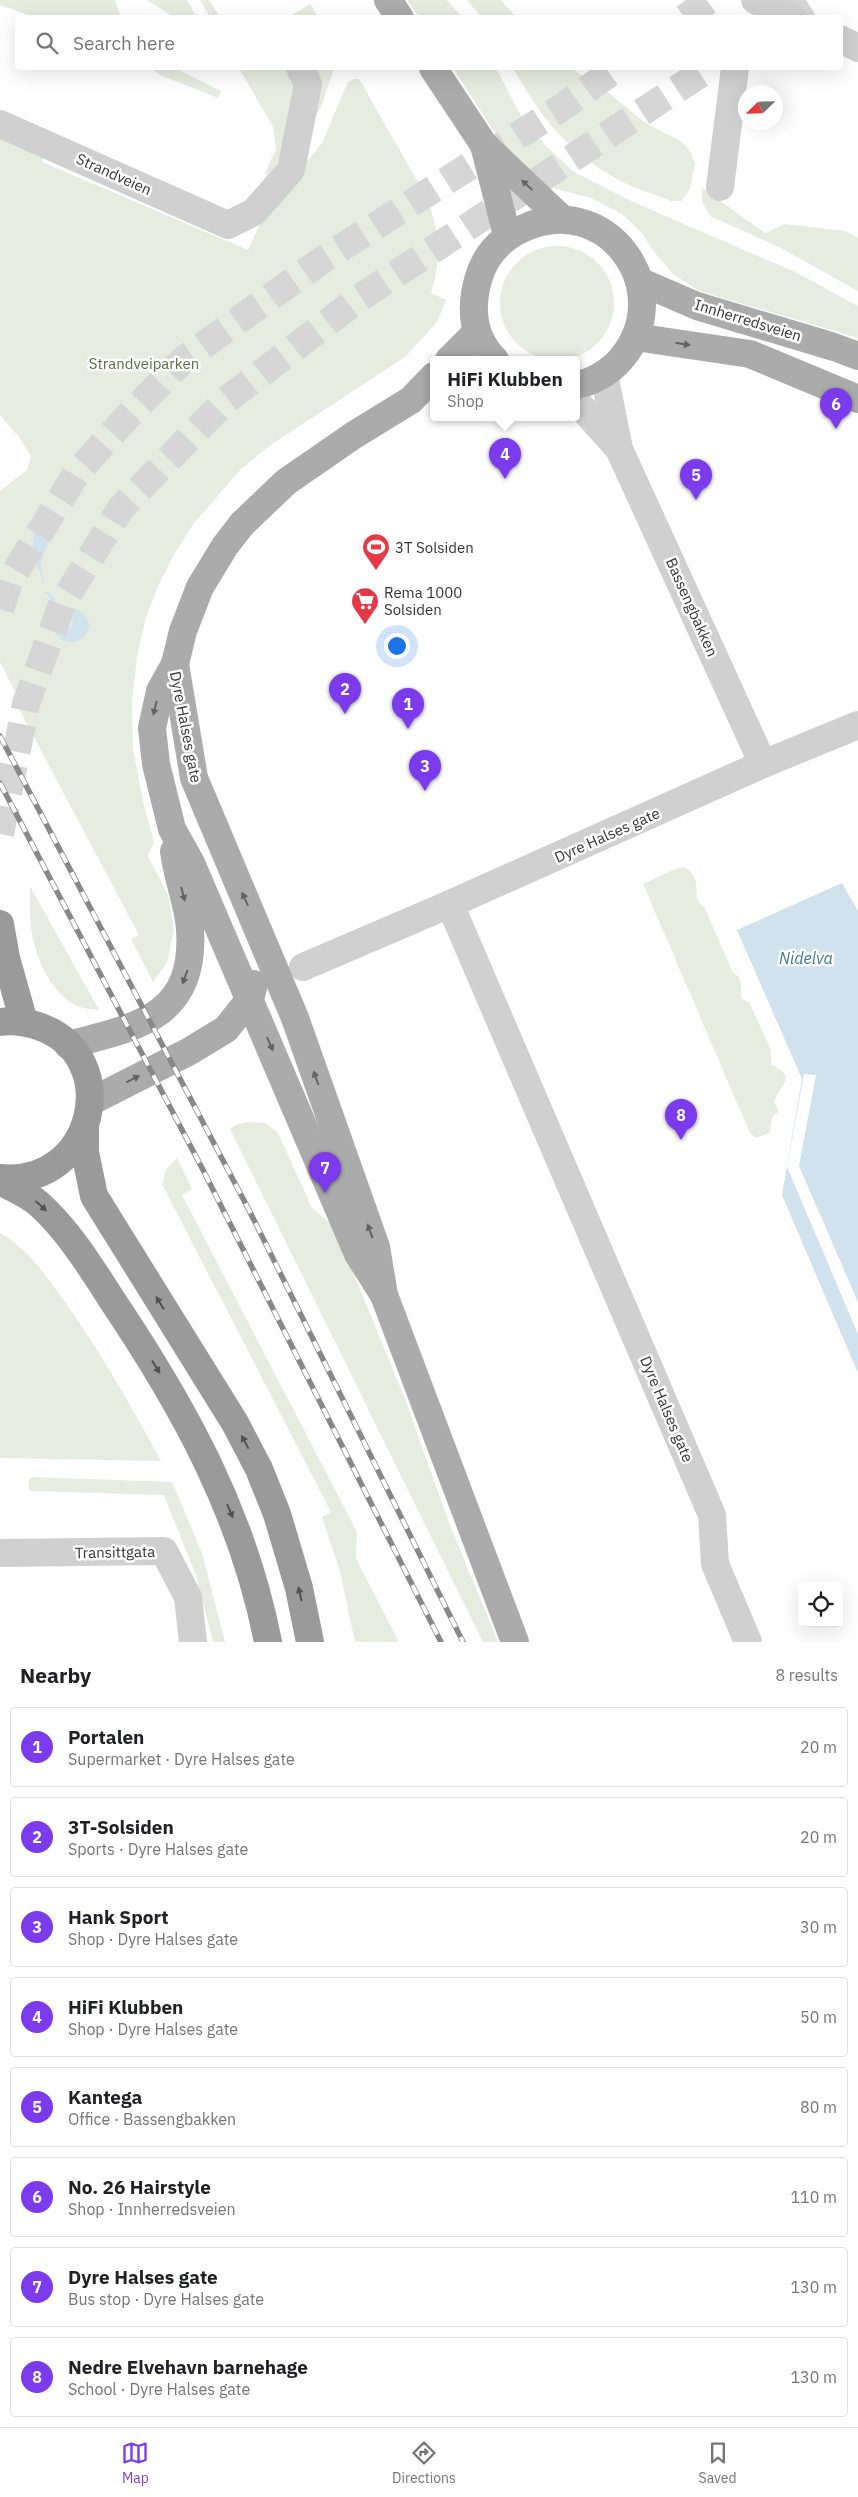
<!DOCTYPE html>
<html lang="en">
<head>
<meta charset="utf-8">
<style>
  body { margin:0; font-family:"IBM Plex Sans",sans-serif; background:#f2f2f2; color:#202124 }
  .controls { position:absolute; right:15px; bottom:15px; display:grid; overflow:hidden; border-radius:5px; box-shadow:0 5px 20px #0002 }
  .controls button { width:45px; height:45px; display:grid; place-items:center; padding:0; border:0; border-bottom:1px solid #e0e0e0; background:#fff; color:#202124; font:25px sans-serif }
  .compass { position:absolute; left:738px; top:85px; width:45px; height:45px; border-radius:50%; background:#fff; box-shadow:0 5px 20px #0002; rotate:247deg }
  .you { position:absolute; left:396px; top:645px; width:18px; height:18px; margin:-12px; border:4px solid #fff; border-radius:50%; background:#1a73e8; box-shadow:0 0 0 8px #1a73e833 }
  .badge { display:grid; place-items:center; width:32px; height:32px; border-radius:50%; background:#7c3aed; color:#fff; font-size:16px; font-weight:700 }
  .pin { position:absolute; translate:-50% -41px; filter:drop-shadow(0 1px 2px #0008) }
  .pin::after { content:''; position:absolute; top:26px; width:18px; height:15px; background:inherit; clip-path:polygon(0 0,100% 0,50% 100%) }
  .popup { position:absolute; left:430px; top:356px; width:150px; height:65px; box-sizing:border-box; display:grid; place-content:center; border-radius:5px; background:#fff; filter:drop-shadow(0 1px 4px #0005); font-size:16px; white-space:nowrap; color:#757577 }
  .popup b { font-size:19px; color:#202124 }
  .popup::after { content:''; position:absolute; left:50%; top:100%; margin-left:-10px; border:10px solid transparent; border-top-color:#fff }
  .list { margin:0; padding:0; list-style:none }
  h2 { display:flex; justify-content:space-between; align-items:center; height:65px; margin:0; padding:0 20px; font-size:21px }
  h2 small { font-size:16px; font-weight:400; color:#757577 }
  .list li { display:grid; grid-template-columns:32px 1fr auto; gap:15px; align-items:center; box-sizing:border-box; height:80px; margin:0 10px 10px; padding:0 10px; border:1px solid #e0e0e0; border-radius:5px }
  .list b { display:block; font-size:19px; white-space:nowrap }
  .list p { margin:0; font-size:16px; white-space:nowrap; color:#757577 }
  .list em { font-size:16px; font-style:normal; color:#757577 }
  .icon { flex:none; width:28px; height:28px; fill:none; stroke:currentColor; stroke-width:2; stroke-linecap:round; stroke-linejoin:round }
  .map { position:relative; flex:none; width:858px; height:1642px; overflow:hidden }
  .search { position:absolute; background:#fff; box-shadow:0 5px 20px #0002; left:15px; right:15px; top:15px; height:55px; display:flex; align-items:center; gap:12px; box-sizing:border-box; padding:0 18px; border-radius:5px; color:#757577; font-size:19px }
  .sheet { height:785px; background:#fff }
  nav { display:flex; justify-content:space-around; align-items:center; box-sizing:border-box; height:70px; border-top:1px solid #e0e0e0; background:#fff; font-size:14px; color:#757577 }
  nav a { display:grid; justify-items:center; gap:2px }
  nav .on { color:#7c3aed }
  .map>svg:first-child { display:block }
</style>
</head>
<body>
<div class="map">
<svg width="858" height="1642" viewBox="0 0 858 1642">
  <rect width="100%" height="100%" fill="#fff"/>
  <g fill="#e6ecdf">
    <polygon points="0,0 115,0 121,17 34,17 0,5"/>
    <polygon points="147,0 187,0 197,17 174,17"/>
    <polygon points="200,0 209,0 220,17 210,17"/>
    <polygon points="407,0 447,0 462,17 419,17"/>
    <polygon points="467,0 501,0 516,17 481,17"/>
    <polygon points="310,4 318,17 289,17"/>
    <polygon points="151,68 175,68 221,91 218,98 160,75"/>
    <polygon points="239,68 290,68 296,81 283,151 271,176 265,174 276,149 273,127"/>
    <polygon points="316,68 334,68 321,107 314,118 318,85"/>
    <polygon points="453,68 496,68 522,118 547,147 574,172 633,202 795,272 858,306 858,338 699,291 673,274 655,253 641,232 622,214 591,198 556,189 529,174 508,153"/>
    <path d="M513,68H570L598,84L644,122L682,142L689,150L695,163L690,189L681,201H671C651,193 627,186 608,174C561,144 540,115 513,68Z"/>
    <path d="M354,79H359L427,198C439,231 442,261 431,293L446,300L437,322L405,357L272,444L241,469L194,523L175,553L159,584L146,617L137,656L132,703L133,749L143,802L154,842L148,856L168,895L174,929L167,963L153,982L131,939L139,935L20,711L17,696L0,662V491L27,470L31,456L19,437L0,415V133L46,152L42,162L248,250L264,215L322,143L348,82Z"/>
    <polygon points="702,188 765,233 784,224 845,231 858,238 858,291 779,247 710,216 702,202"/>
    <circle cx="557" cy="303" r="57"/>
    <path d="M685,867C707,884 687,895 705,908L733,973C745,979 739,989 742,999L749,1002L771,1050V1065C799,1076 779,1085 774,1102L779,1111L772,1117L770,1133L756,1138L750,1133L643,884C657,878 671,869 685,867Z"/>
    <path d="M30,886L99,1010C93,1009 86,1009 80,1007C57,999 41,969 35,947C29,928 30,906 30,886Z"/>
    <polygon points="249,1122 266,1123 278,1133 312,1208 334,1226 405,1399 448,1520 498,1642 483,1642 230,1129 238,1124"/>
    <polygon points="177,1158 192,1189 182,1195 357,1532 356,1559 399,1642 355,1642 340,1571 322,1517 331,1512 162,1184 166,1170"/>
    <path d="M0,1233C29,1249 48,1279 67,1305C102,1355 132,1407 161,1461L0,1458Z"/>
    <polygon points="32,1477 172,1482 202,1553 225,1642 213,1642 196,1575 164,1495 29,1491 29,1479"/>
  </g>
  <g fill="#cfe2ee">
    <path d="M40,520L48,522C56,537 44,548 41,562C40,569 43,576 45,583H44L32,552L34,527Z"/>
    <path d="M48,591L58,605C66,607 75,607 81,612C106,629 67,662 52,626L58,623L65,628L71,627L73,620L53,604L46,592Z"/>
    <polygon points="842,883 858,911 858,1373 782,1195 802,1079 737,930"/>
  </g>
  <polygon fill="#fff" points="804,1074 816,1075 799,1166 858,1302 858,1334 787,1167"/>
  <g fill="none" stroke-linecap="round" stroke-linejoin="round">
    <g stroke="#d6d6d6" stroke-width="28" stroke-dasharray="28 14" stroke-linecap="butt">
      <polyline points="685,18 709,0"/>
      <polyline points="784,18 811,0"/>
      <polyline points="0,609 9,582 76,474 128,416 183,360 325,258 561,108 617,68"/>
      <polyline points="0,834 26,704 62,604 121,508 224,402 358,299 709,68"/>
    </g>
    <g stroke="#d0d0d0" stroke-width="28">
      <polyline points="755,0 793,18"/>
      <polyline points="840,39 858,48"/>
      <polyline points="0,124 228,225 254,212 291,170 308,84 300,68"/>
      <polyline points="720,187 735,68"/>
      <polyline points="604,374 619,449 763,764"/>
      <polyline points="576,401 618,448"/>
      <polyline points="303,967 450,904"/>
      <polyline points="0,1553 164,1551 188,1597 193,1642"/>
      <polyline points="748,1642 715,1564 712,1515 450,904 763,764 858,725"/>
    </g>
    <g stroke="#ababab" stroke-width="28">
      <polyline points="388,0 400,18"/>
      <polyline points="433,68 484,145 562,219"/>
      <polyline points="484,145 507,235"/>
      <polyline points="639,281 697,306 834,347 858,356"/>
      <polyline points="635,337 750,354 858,399"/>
      <polyline points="449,360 477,332"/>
      <path d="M495,360C472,337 470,309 478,280C485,254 501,238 524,228C607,190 679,291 621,359C610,372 593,382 576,385"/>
      <polyline points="175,664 194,778 295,1018 376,1247 384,1295 515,1642"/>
      <path d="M68,1045C137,1027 196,1017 190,929C188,903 177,877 174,851"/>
      <polyline points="90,1102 190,1051 226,1029 250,999 254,984"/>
      <polyline points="384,1295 358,1254 191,863 172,829 156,764 152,728 160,691 175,664 183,631 200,587 225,546 242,524 286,482 354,435 411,400 434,376"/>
    </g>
    <g stroke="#9a9a9a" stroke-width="28">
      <polyline points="0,924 6,958 24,1022"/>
      <path d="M0,1022C14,1020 25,1022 38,1026C126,1056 94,1188 0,1178"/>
      <polyline points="85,1127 85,1152 94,1196 235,1423 259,1469 277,1514 299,1588 310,1642"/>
      <path d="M0,1181C12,1188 28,1194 39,1204C68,1230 91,1267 112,1300C184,1407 243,1514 268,1642"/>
    </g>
    <g stroke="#888" stroke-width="5.5">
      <g id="rail">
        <polyline points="0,736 249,1210 463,1642"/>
        <polyline points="0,783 202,1168 441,1642"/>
      </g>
    </g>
    <use href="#rail" stroke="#fff" stroke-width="4" stroke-dasharray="11" stroke-linecap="butt"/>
  </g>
  <defs><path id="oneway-solid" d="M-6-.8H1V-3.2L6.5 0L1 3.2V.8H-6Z" transform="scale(1.25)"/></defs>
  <g fill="#636363">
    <use href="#oneway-solid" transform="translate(527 185) rotate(-137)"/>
    <use href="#oneway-solid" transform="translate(683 344) rotate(9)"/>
    <use href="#oneway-solid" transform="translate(155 708) rotate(103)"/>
    <use href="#oneway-solid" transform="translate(183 894) rotate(76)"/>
    <use href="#oneway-solid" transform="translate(245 899) rotate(-114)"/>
    <use href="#oneway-solid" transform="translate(185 977) rotate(110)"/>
    <use href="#oneway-solid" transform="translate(270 1044) rotate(66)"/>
    <use href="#oneway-solid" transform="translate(316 1078) rotate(-110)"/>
    <use href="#oneway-solid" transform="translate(133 1079) rotate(-27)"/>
    <use href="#oneway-solid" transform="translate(370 1231) rotate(-110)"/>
  </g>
  <g fill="#525252">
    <use href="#oneway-solid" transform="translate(41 1206) rotate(43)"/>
    <use href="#oneway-solid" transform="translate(160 1303) rotate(-122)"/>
    <use href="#oneway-solid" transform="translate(156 1367) rotate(58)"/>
    <use href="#oneway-solid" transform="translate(245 1442) rotate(-118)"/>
    <use href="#oneway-solid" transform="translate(230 1511) rotate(67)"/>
    <use href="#oneway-solid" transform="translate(300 1594) rotate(-103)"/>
  </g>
  <defs>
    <g id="stadium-pin" transform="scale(1.4375)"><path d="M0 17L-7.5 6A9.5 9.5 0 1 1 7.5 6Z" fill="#e63946" stroke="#fff"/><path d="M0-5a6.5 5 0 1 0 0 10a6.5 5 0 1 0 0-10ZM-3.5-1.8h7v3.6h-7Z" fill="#fff"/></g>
    <g id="supermarket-pin" transform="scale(1.4375)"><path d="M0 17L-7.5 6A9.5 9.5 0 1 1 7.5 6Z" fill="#e63946" stroke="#fff"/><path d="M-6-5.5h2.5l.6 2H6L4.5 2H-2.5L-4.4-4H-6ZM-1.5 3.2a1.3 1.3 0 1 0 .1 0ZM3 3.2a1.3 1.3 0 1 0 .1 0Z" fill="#fff"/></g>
  </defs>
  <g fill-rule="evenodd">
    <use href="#stadium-pin" x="376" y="547"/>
    <use href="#supermarket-pin" x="365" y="601"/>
  </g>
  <g text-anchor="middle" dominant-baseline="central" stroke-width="5" stroke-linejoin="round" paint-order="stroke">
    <g font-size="15" fill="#333" stroke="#fff">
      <text transform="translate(114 174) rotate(24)">Strandveien</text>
      <text transform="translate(748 320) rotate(17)">Innherredsveien</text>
      <text transform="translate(692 607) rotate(66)">Bassengbakken</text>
      <text transform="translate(186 727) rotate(79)">Dyre Halses gate</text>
      <text transform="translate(607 835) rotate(-24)">Dyre Halses gate</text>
      <text transform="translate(667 1409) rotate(67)">Dyre Halses gate</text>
      <text transform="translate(115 1552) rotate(-1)">Transittgata</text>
    </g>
    <g font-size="15" fill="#56703f" stroke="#fff">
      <text x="144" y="363">Strandveiparken</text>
    </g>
    <g font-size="15" fill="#333" stroke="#fff" text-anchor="start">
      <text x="395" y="547">3T Solsiden</text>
      <text x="384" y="592">Rema 1000<tspan x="384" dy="17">Solsiden</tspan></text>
    </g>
    <g font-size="16" font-style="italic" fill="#3f7597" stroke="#fff">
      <text x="806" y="958">Nidelva</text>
    </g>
  </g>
</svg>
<div class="controls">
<button><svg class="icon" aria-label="locate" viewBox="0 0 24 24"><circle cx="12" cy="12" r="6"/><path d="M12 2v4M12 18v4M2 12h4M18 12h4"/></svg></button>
</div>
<svg class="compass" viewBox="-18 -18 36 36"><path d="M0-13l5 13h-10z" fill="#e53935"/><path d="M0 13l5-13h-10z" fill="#757577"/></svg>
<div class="you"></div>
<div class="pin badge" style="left:408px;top:729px">1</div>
<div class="pin badge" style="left:345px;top:714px">2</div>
<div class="pin badge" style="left:425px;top:791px">3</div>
<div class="pin badge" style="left:505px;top:479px">4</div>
<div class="popup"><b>HiFi Klubben</b>Shop</div>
<div class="pin badge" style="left:696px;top:500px">5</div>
<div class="pin badge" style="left:836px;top:429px">6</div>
<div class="pin badge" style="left:325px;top:1193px">7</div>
<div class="pin badge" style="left:681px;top:1140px">8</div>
<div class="search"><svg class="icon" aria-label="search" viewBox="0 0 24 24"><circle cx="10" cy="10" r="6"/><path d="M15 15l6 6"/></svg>Search here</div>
</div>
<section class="sheet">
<h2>Nearby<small>8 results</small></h2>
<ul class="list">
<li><span class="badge">1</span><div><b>Portalen</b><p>Supermarket · Dyre Halses gate</p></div><em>20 m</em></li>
<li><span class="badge">2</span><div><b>3T-Solsiden</b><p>Sports · Dyre Halses gate</p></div><em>20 m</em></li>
<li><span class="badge">3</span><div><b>Hank Sport</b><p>Shop · Dyre Halses gate</p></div><em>30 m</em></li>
<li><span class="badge">4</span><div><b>HiFi Klubben</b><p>Shop · Dyre Halses gate</p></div><em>50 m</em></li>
<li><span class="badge">5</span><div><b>Kantega</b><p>Office · Bassengbakken</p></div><em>80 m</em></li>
<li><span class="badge">6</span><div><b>No. 26 Hairstyle</b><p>Shop · Innherredsveien</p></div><em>110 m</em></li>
<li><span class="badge">7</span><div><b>Dyre Halses gate</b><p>Bus stop · Dyre Halses gate</p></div><em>130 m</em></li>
<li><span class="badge">8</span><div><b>Nedre Elvehavn barnehage</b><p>School · Dyre Halses gate</p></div><em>130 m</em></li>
</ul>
</section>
<nav>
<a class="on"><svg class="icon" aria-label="map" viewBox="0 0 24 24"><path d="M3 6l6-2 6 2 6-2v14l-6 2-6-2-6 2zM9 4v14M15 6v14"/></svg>Map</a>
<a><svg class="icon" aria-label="directions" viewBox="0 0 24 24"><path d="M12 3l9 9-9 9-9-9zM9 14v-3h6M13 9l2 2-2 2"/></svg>Directions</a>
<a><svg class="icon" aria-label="saved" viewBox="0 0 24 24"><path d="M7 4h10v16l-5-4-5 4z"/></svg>Saved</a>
</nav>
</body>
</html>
